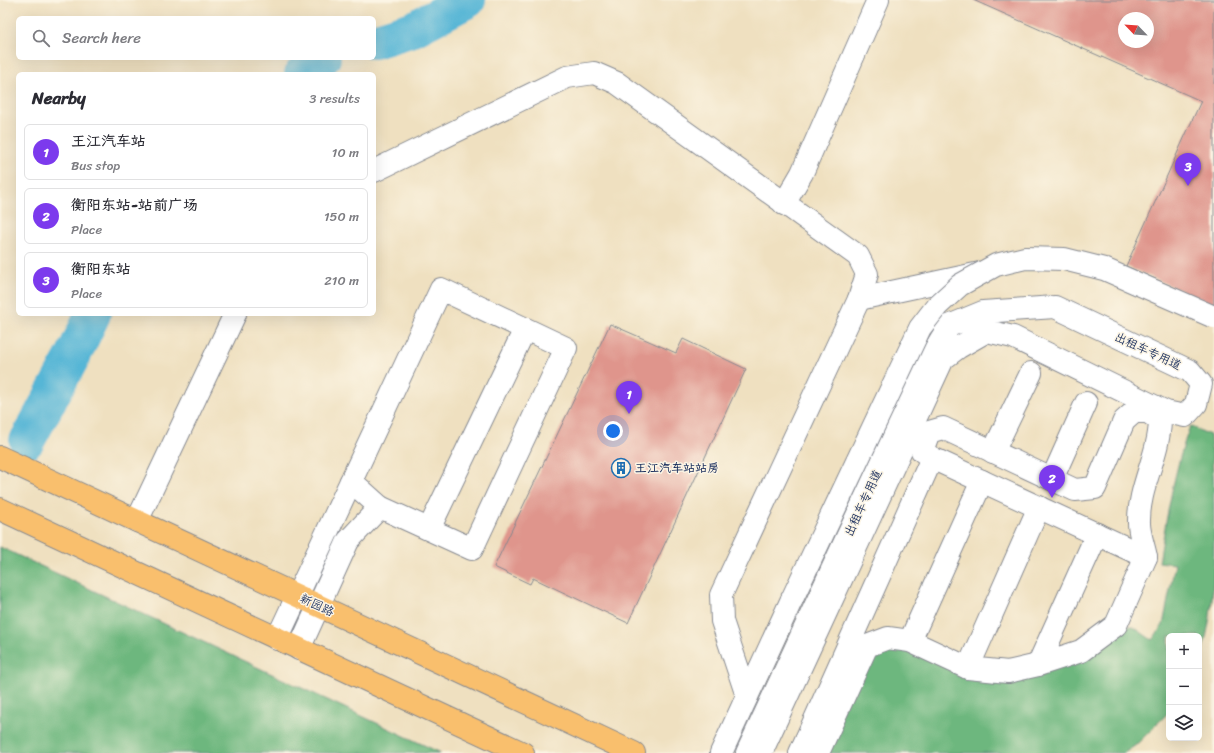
<!DOCTYPE html>
<html lang="en">
<head>
<meta charset="utf-8">
<style>
  body { margin:0; font-family:Sriracha,"LXGW WenKai TC",sans-serif; background:#f2f2f3; color:#2b2b33 }
  .controls { position:absolute; right:12px; bottom:12px; display:grid; overflow:hidden; border-radius:6px; box-shadow:0 4px 16px #0002 }
  .controls button { width:36px; height:36px; display:grid; place-items:center; padding:0; border:0; border-bottom:1px solid #e1e1e2; background:#fff; color:#2b2b33; font:20px sans-serif }
  .compass { position:absolute; left:1118px; top:12px; width:36px; height:36px; border-radius:50%; background:#fff; box-shadow:0 4px 16px #0002; rotate:295deg }
  .you { position:absolute; left:613px; top:431px; width:14px; height:14px; margin:-10px; border:3px solid #fff; border-radius:50%; background:#1a73e8; box-shadow:0 0 0 6px #1a73e833 }
  .badge { display:grid; place-items:center; width:26px; height:26px; border-radius:50%; background:#7c3aed; color:#fff; font-size:13px; font-weight:700 }
  .pin { position:absolute; translate:-50% -33px; filter:drop-shadow(0 1px 2px #0008) }
  .pin::after { content:''; position:absolute; top:21px; width:14px; height:12px; background:inherit; clip-path:polygon(0 0,100% 0,50% 100%) }
  .list { margin:0; padding:0; list-style:none }
  h2 { display:flex; justify-content:space-between; align-items:center; height:52px; margin:0; padding:0 16px; font-size:17px }
  h2 small { font-size:13px; font-weight:400; color:#7c7c81 }
  .list li { display:grid; grid-template-columns:26px 1fr auto; gap:12px; align-items:center; box-sizing:border-box; height:56px; margin:0 8px 8px; padding:0 8px; border:1px solid #e1e1e2; border-radius:6px }
  .list b { display:block; font-size:15px; white-space:nowrap }
  .list p { margin:0; font-size:13px; white-space:nowrap; color:#7c7c81 }
  .list em { font-size:13px; font-style:normal; color:#7c7c81 }
  .icon { flex:none; width:22px; height:22px; fill:none; stroke:currentColor; stroke-width:2; stroke-linecap:round; stroke-linejoin:round }
  .map { position:relative; flex:none; width:1214px; height:753px; overflow:hidden }
  .search { position:absolute; background:#fff; box-shadow:0 4px 16px #0002; left:16px; top:16px; width:360px; height:44px; display:flex; align-items:center; gap:10px; box-sizing:border-box; padding:0 14px; border-radius:6px; color:#7c7c81; font-size:15px }
  .panel { position:absolute; background:#fff; box-shadow:0 4px 16px #0002; left:16px; top:72px; width:360px; height:244px; border-radius:6px }
  .map>svg:first-child { display:block }
</style>
</head>
<body>
<div class="map">
<svg width="1214" height="753" viewBox="0 0 1214 753">
  <rect width="100%" height="100%" fill="#fcf5e5"/>
  <filter id="ink" filterUnits="userSpaceOnUse"><feTurbulence type="fractalNoise" baseFrequency=".025" numOctaves="2"/><feDisplacementMap in="SourceGraphic" scale="8" xChannelSelector="R" yChannelSelector="G"/><feConvolveMatrix kernelMatrix="1 2 1 2 8 2 1 2 1" color-interpolation-filters="sRGB"/></filter>
  <filter id="wash" filterUnits="userSpaceOnUse"><feTurbulence type="fractalNoise" baseFrequency=".012" numOctaves="4" result="noise"/><feDisplacementMap in="SourceGraphic" scale="16" xChannelSelector="R" yChannelSelector="G"/><feGaussianBlur stdDeviation="0.9" result="paint"/><feColorMatrix in="noise" values="0 0 0 0 0 0 0 0 0 0 0 0 0 0 0 0 0 1.4 0 .05"/><feComposite in="paint" operator="in"/></filter>
  <g filter="url(#wash)">
    <rect width="100%" height="100%" fill="#efe0c0"/>
    <g fill="#6db77e" stroke="#44736e">
      <path d="M1190,426L1210,435C1214,468 1214,500 1214,532C1214,577 1214,619 1199,661V636H1169V712L1136,745L1124,753H822L863,658L892,645L988,678L1121,627L1132,626L1152,640L1163,625L1175,564L1159,562C1167,516 1174,470 1190,426Z"/>
      <polygon points="0,547 441,753 0,753"/>
    </g>
    <g fill="none" stroke-linecap="round" stroke-linejoin="round">
      <g stroke="#57b6d6" stroke-width="36">
        <polyline points="374,41 413,29 468,0"/>
        <polyline points="302,74 323,58"/>
        <polyline points="27,441 73,356 93,314"/>
      </g>
    </g>
    <g id="blocks">
      <g fill="#df958c" fill-rule="evenodd">
        <path d="M973,0H1214V305L1126,266L1201,101ZM1124,18H1148V42H1124Z"/>
        <polygon points="610,324 676,353 683,339 746,369 628,623 533,578 530,584 494,567"/>
      </g>
    </g>
  </g>
  <g filter="url(#ink)">
    <use href="#blocks" fill-opacity="0" stroke="#85888f" stroke-width="1"/>
    <g fill="none" stroke-linecap="round" stroke-linejoin="round">
      <g stroke="#85888f" stroke-width="24">
        <g id="minor">
          <polyline points="374,171 567,77 594,73 617,83 858,256 867,274 859,299 721,595 722,621 747,696"/>
          <polyline points="784,204 802,173 878,0"/>
          <polyline points="859,299 980,273"/>
          <polyline points="993,452 1031,373"/>
          <path d="M932,458L922,451L929,432L943,428L1075,490L1095,488L1124,421L1134,412H1148L1160,421C1159,456 1138,488 1139,523C1139,534 1144,546 1146,557"/>
          <polyline points="1052,479 1086,403"/>
          <polyline points="351,481 380,507"/>
          <polyline points="137,521 235,314"/>
          <polyline points="429,529 525,329"/>
          <polyline points="277,639 441,289 566,348 472,549 380,507 348,541 299,649"/>
          <polyline points="910,641 982,481"/>
          <polyline points="1038,665 1097,534"/>
          <polyline points="968,668 1039,507"/>
          <polyline points="721,753 792,599"/>
          <polyline points="747,753 932,354 949,326 983,312 1055,307 1190,371 1201,384 1196,404 1185,416 1166,412 1013,337 987,331 959,347 943,359 761,753"/>
          <polyline points="800,753 932,458 1146,557 1116,625 1081,651 1038,665 1008,672 968,668 910,641 888,638 867,646 818,753"/>
        </g>
      </g>
      <g stroke="#85888f" stroke-width="24">
        <g id="major">
          <polyline points="0,457 634,753"/>
          <polyline points="0,509 523,753"/>
        </g>
      </g>
      <use href="#minor" stroke="#fff" stroke-width="22"/>
      <use href="#major" stroke="#f9bf6d" stroke-width="22"/>
      <g stroke="#85888f" stroke-width="24" stroke-linecap="butt">
        <polyline id="minor-bridge" points="792,599 920,328 937,306 960,285 996,265 1025,258 1064,259 1104,269 1214,317"/>
      </g>
      <use href="#minor-bridge" stroke="#fff" stroke-width="22"/>
    </g>
  </g>
  <defs>
    <g id="building-ring" transform="scale(1)"><circle r="9.5" fill="#fcf5e5" stroke="#1f6fb2" stroke-width="1.5"/><path d="M-4-6H4V6H1V3H-1V6H-4ZM-2.5-4.3h1.7v1.8h-1.7ZM.8-4.3h1.7v1.8H.8ZM-2.5-1h1.7V.8h-1.7ZM.8-1h1.7V.8H.8Z" fill="#1f6fb2"/></g>
  </defs>
  <g fill-rule="evenodd">
    <use href="#building-ring" x="621" y="468"/>
  </g>
  <g text-anchor="middle" dominant-baseline="central" stroke-width="3" stroke-linejoin="round" paint-order="stroke">
    <g font-size="12" fill="#1b2f5e" stroke="#fcf5e5">
      <text transform="translate(1148 351) rotate(25)">出租车专用道</text>
      <text transform="translate(863 503) rotate(-65)">出租车专用道</text>
      <text transform="translate(317 605) rotate(25)">新园路</text>
    </g>
    <g font-size="12" font-weight="bold" fill="#1b2f5e" stroke="#fcf5e5" text-anchor="start">
      <text x="635" y="468">王江汽车站站房</text>
    </g>
  </g>
</svg>
<div class="controls">
<button>+</button>
<button>−</button>
<button><svg class="icon" aria-label="layers" viewBox="0 0 24 24"><path d="M12 4l9 5-9 5-9-5zM3 14l9 5 9-5"/></svg></button>
</div>
<svg class="compass" viewBox="-18 -18 36 36"><path d="M0-13l5 13h-10z" fill="#e53935"/><path d="M0 13l5-13h-10z" fill="#7c7c81"/></svg>
<div class="you"></div>
<div class="pin badge" style="left:629px;top:414px">1</div>
<div class="pin badge" style="left:1052px;top:498px">2</div>
<div class="pin badge" style="left:1188px;top:186px">3</div>
<div class="search"><svg class="icon" aria-label="search" viewBox="0 0 24 24"><circle cx="10" cy="10" r="6"/><path d="M15 15l6 6"/></svg>Search here</div>
<section class="panel">
<h2>Nearby<small>3 results</small></h2>
<ul class="list">
<li><span class="badge">1</span><div><b>王江汽车站</b><p>Bus stop</p></div><em>10 m</em></li>
<li><span class="badge">2</span><div><b>衡阳东站-站前广场</b><p>Place</p></div><em>150 m</em></li>
<li><span class="badge">3</span><div><b>衡阳东站</b><p>Place</p></div><em>210 m</em></li>
</ul>
</section>
</div>
</body>
</html>
